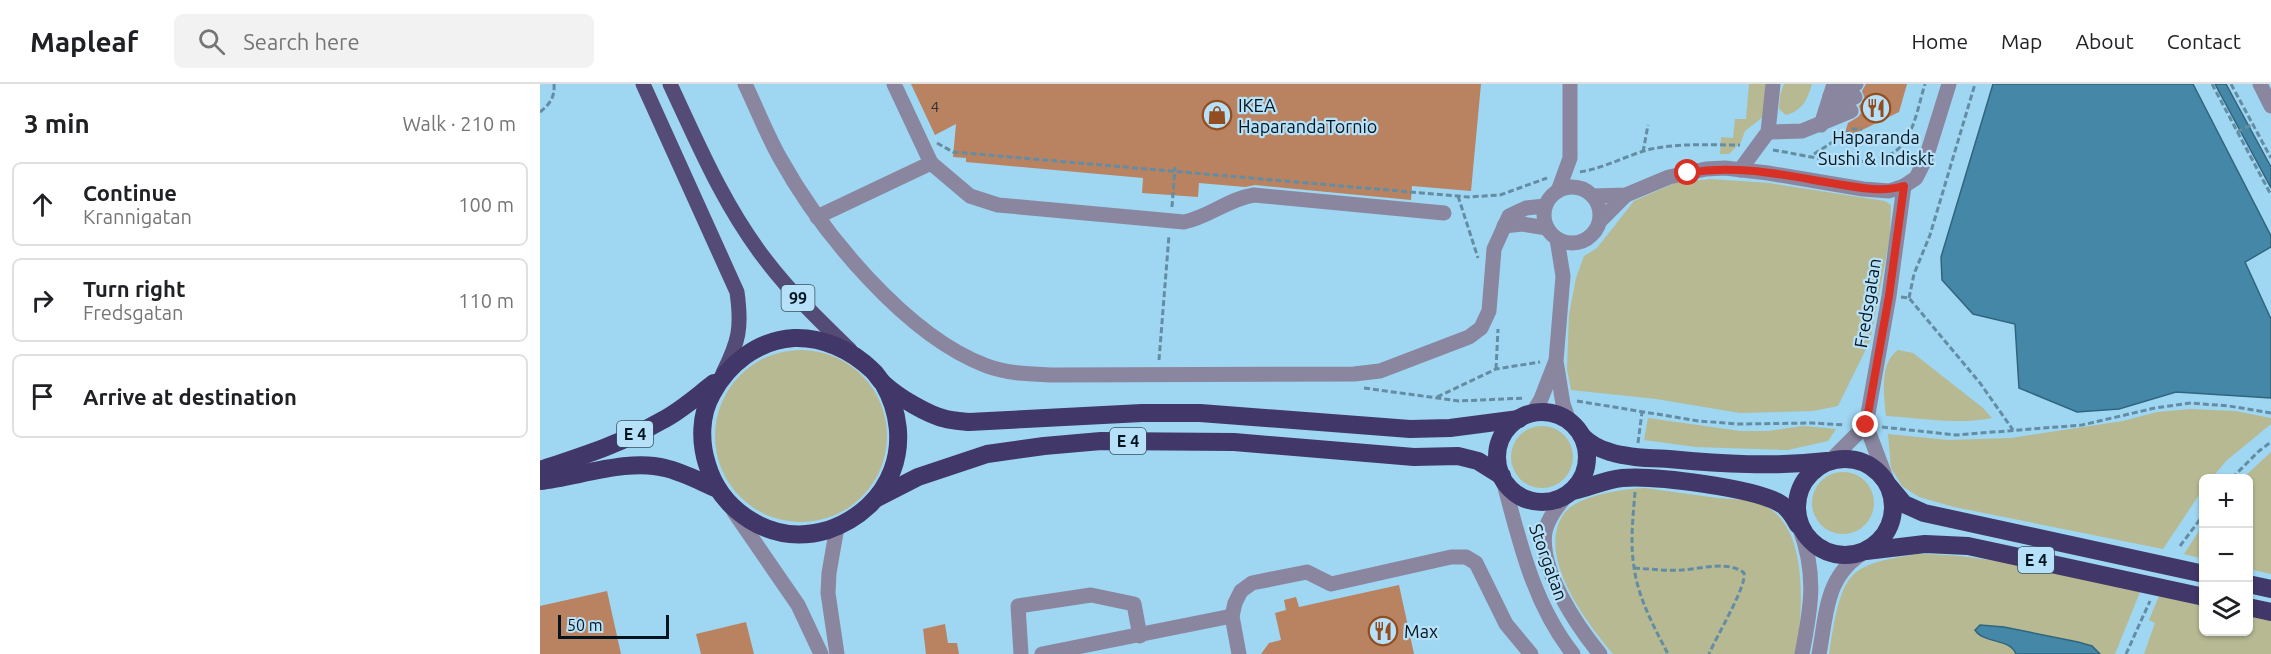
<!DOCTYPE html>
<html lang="en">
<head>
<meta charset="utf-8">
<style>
  body { margin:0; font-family:Ubuntu,sans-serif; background:#f2f2f2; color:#202124 }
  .controls { position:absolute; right:18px; bottom:18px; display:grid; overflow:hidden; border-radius:9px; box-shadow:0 2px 4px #0004 }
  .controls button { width:54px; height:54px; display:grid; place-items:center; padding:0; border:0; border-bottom:2px solid #e0e0e0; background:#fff; color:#202124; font:30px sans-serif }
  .scale { position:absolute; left:18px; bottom:15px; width:111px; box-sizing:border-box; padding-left:6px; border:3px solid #02151f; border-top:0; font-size:16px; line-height:21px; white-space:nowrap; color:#02151f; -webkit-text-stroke:4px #b6e1f8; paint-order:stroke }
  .stop { position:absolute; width:18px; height:18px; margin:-14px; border:4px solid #d93025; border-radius:50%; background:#fff }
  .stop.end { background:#d93025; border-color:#fff; box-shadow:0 2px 6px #0008 }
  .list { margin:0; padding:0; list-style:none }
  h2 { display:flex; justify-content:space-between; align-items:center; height:78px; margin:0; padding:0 24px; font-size:26px }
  h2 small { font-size:20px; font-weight:400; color:#757577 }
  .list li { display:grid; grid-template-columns:39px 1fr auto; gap:18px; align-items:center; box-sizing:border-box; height:84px; margin:0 12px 12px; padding:0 12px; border:2px solid #e0e0e0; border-radius:9px }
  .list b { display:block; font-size:22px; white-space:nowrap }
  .list p { margin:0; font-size:20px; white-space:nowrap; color:#757577 }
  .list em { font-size:20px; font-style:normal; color:#757577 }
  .icon { flex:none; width:33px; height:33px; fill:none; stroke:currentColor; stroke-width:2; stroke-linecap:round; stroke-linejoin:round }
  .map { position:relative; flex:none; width:1731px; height:570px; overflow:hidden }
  header { display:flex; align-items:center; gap:36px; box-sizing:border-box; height:84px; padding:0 30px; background:#fff; border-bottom:2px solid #e0e0e0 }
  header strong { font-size:28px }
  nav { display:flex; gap:33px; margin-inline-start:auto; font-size:21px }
  .search { width:420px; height:54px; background:#f2f2f2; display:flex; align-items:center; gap:15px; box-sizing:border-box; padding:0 21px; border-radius:9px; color:#757577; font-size:22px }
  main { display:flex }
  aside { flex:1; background:#fff }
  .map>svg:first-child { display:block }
</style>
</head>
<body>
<header>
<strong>Mapleaf</strong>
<div class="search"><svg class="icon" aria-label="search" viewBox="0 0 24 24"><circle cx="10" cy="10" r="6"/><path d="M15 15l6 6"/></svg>Search here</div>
<nav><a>Home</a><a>Map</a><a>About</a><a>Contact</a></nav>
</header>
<main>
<aside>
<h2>3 min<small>Walk · 210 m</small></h2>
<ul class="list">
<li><svg class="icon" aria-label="ahead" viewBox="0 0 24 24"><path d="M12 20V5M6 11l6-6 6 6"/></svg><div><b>Continue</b><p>Krannigatan</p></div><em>100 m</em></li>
<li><svg class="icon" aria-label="right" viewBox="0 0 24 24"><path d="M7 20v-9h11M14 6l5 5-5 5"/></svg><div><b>Turn right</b><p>Fredsgatan</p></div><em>110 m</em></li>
<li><svg class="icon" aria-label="arrive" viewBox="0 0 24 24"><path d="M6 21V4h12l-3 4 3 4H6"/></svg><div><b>Arrive at destination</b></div></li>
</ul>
</aside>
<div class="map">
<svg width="1731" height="570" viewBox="0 0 1731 570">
  <rect width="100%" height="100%" fill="#9fd6f2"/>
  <g fill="#b6b992">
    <polygon points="1209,0 1228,0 1224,32 1205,47 1201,58 1189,70 1180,70 1181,53 1193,54 1195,35 1206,35"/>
    <path d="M1244,0H1272C1267,16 1263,26 1246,31L1239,25L1240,11Z"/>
    <polygon points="1171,95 1229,99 1345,117 1351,121 1350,152 1330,257 1298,322 1273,327 1200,329 1116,315 1031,306 1027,285 1029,231 1036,194 1044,172 1057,164 1094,117 1135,99"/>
    <circle cx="261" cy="352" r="86"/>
    <path d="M1358,266L1373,269L1443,324L1452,334C1419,341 1380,334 1346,332C1344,311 1339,279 1358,266Z"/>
    <polygon points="1651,325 1695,327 1731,334 1731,340 1686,377 1672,394 1664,394 1663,405 1623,465 1414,423 1379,413 1362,402 1351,384 1348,350 1408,356 1471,354 1583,337 1617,328"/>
    <polygon points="1108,334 1200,347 1228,347 1263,342 1296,345 1288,357 1248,366 1156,363 1104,356"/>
    <circle cx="1002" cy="373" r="31"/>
    <polygon points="1731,368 1731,490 1709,485 1708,394 1703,394"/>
    <circle cx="1303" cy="419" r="31"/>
    <path d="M1105,404C1129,407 1153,411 1178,414C1190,415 1203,415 1215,418C1271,433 1263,527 1256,570H1073C1047,539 996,473 1023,431C1036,411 1083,405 1105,404Z"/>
    <polygon points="1663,441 1663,475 1644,470"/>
    <path d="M1377,470C1452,470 1526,492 1600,508L1575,570H1289C1293,548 1297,505 1314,490C1330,476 1357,474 1377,470Z"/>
    <polygon points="1619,512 1663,522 1664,548 1708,548 1709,532 1731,537 1731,570 1604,570 1615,539 1609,536"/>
  </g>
  <g fill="#4587a7" stroke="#31657e" stroke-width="1.5">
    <polygon points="1453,0 1653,0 1731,152 1731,163 1705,178 1731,235 1731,314 1636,308 1579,325 1537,328 1479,304 1475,240 1433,230 1402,196 1401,173"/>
    <polygon points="1675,0 1686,0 1731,83 1731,104"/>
    <path d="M1440,541L1464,543L1538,558L1552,562L1560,570H1476C1470,554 1444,560 1435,546Z"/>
  </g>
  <g fill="#b98260">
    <polygon points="371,0 941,0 931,107 872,102 871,116 715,101 705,103 659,99 658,113 602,109 603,94 426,78 426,74 413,73 416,40 395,51"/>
    <polygon points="1326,0 1367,0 1359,28 1316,49 1304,52 1308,39 1318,33 1321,29 1319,22 1325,15 1322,7"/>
    <polygon points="859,501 874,570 721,570 729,559 741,556 735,529 746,526 744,516 756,513 759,523"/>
    <polygon points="67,507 81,570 0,570 0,522"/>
    <polygon points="206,538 214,570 161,570 156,550"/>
    <polygon points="405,540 408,559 417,559 419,570 386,570 383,545"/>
  </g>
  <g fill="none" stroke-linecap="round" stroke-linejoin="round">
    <g stroke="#648da3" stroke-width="3" stroke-dasharray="6 3" stroke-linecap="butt">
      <polyline points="1672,0 1731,111"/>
      <polyline points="1691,0 1731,74"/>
      <path d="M0,28C10,20 15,13 14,0"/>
      <polyline points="1697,48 1713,40"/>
      <polyline points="397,59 413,68 928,113 960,111 1007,94"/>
      <path d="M1233,66C1267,71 1337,92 1362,61C1375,45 1379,19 1385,0"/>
      <polyline points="1103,68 1108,41"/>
      <polyline points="1274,70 1313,45 1322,45"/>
      <path d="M1040,88C1065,84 1087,71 1111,65C1141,59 1170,61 1200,61"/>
      <polyline points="918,112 938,174"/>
      <polyline points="632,123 635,83"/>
      <polyline points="1361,213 1369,214 1440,299 1473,346"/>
      <polyline points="1369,214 1374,190 1390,151 1435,0"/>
      <polyline points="619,276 629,151"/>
      <polyline points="956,285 958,245"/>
      <polyline points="824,304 919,317 985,314"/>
      <polyline points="897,313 956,285 1000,278"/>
      <polyline points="1037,317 1159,337 1198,340 1273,339 1305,341"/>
      <polyline points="1342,343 1416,351 1542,341 1615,324 1651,319 1689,322 1731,329"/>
      <polyline points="1098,359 1102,328"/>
      <polyline points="1692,394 1719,367 1731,358"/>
      <path d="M1095,408C1093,433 1090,459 1094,483C1098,514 1114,543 1128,570"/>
      <polyline points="1640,462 1664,430"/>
      <path d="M1094,484C1110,485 1126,487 1142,486C1161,485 1188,476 1204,489C1207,502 1176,553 1169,570"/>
      <polyline points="1586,570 1610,517"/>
    </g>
    <g stroke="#8a869f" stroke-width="15">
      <path d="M205,0C217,25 227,51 240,74C281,148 366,252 447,282C469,290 492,290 514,291L814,290L840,287L929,253L941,244L949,227L954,165L969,132L986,124L1005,122"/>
      <polyline points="354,0 391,79"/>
      <polyline points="1720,0 1731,22"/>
      <polyline points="1290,12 1316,0"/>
      <polyline points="1286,26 1315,13"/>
      <polyline points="1281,41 1294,0"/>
      <polyline points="1228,48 1262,47 1311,27"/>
      <polyline points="1200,86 1228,48 1233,0"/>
      <circle cx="1032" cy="131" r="28"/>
      <polyline points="1018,107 1030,74 1030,0"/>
      <polyline points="1053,112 1086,111 1129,93 1166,85 1185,84 1228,89 1323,105 1349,107 1364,102 1376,94 1386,74 1409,0"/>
      <path d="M277,133L391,79L430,112L458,121L644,138C669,133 688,115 714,111L904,129"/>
      <polyline points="1060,137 1086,111"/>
      <polyline points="964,142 982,140 1007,144"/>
      <polyline points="1017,155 1023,192 1016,277 1023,320 1029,337"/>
      <polyline points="992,330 1001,315 1015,279"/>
      <polyline points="1326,341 1349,212 1364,102"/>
      <polyline points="1291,376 1326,341 1349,402"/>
      <path d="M962,392C979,455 992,518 1033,570"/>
      <path d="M1026,412C1017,423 1008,434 1005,448C999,486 1037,542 1060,570"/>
      <polyline points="194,428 258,521 281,570"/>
      <polyline points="297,443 289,489 288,509 297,570"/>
      <path d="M1260,445C1277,491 1271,524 1262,570"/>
      <polyline points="481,570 478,522 551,511 594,520 600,552"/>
      <polyline points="502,570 692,532"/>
      <polyline points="699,570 692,532 695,519 701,507 712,499 767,488 791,500 911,473 926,473 936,479 966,540 991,570"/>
      <path d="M1279,570C1287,528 1285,491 1326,467"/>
    </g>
    <g stroke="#544c77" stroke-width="15">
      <path d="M103,0L197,208C202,244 199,257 183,289"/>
      <path d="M130,0C158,60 184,122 225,175C250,208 280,237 310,266"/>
    </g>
    <g stroke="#413768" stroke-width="18">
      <path d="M343,299C377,358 352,424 288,446C261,454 234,451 210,436C189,423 174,404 167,380C160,358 160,331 172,310C188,280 218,256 254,254C283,253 311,266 332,286C337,290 339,296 344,300C358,313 388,331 406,335C414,337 422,337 429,338L602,329H660L870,345L910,344L979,335"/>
      <circle cx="1002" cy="373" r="45"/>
      <path d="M1042,352C1050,360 1059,365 1070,368C1089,374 1110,374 1129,375C1182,380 1234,383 1287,377"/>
      <circle cx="1305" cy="423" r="48"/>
      <path d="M0,386C42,372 83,359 121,337C141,327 157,312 174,299"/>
      <path d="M0,397C37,393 89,374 125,384C143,388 161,398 178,405"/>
      <polyline points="1349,402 1364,420 1384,429 1664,490"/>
      <path d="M1033,407C1050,403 1065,396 1082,394C1113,391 1216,404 1241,420C1250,425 1253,433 1258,441"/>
      <polyline points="337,414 378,393 447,370 504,362 561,357 694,358 874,373 918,372 938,377 962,392"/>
      <polyline points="1326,467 1385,460 1428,462 1664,513"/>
      <polyline points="1708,500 1731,505"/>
      <polyline points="1708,523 1731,528"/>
    </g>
  </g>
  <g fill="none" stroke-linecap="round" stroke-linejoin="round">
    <path stroke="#d93025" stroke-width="8" d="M1148,89C1196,80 1244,91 1291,99C1316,103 1340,109 1364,102L1349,212L1326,341"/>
  </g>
  <defs>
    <g id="restaurant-ring" transform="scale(1.5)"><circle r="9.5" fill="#b6e1f8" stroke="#924e20" stroke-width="1.5"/><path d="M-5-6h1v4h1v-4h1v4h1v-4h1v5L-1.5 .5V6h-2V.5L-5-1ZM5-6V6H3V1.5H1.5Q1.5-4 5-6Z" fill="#924e20"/></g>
    <g id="shop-ring" transform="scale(1.5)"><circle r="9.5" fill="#b6e1f8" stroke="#924e20" stroke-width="1.5"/><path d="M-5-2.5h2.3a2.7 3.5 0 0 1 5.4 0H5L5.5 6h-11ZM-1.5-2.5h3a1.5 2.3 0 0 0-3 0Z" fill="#924e20"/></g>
  </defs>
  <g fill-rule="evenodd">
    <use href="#restaurant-ring" x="1336" y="24"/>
    <use href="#shop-ring" x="677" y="31"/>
    <use href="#restaurant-ring" x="843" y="547"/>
  </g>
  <g text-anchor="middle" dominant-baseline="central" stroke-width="4.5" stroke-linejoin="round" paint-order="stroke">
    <g font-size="15" fill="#30302f">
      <text x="395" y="22">4</text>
    </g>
    <g fill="#b6e1f8" stroke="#385260" stroke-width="1.5">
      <rect x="241.5" y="201" width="33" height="26" rx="4.5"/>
      <rect x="77" y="337" width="36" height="26" rx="4.5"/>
      <rect x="570" y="344" width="36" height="26" rx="4.5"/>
      <rect x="1478" y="463" width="36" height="26" rx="4.5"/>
    </g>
    <g font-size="16" font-weight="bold" fill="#02151f">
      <text x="258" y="214">99</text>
      <text x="95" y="350">E 4</text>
      <text x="588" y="357">E 4</text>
      <text x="1496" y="476">E 4</text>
    </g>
    <g font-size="18" fill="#02151f" stroke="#b6e1f8" text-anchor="start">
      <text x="698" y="21">IKEA<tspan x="698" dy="21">HaparandaTornio</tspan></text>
      <text x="1336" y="53" text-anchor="middle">Haparanda<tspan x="1336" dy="21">Sushi &amp; Indiskt</tspan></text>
      <text x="864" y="547">Max</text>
    </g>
    <g font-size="18" fill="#02151f" stroke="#b6e1f8">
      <text transform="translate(1327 219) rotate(-81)">Fredsgatan</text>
      <text transform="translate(1009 478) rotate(70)">Storgatan</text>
    </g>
  </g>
</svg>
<div class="controls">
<button>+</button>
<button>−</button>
<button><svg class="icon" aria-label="layers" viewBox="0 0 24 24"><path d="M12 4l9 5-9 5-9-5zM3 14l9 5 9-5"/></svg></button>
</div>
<div class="scale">50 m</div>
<div class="stop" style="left:1148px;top:89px"></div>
<div class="stop end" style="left:1326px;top:341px"></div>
</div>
</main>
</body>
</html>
